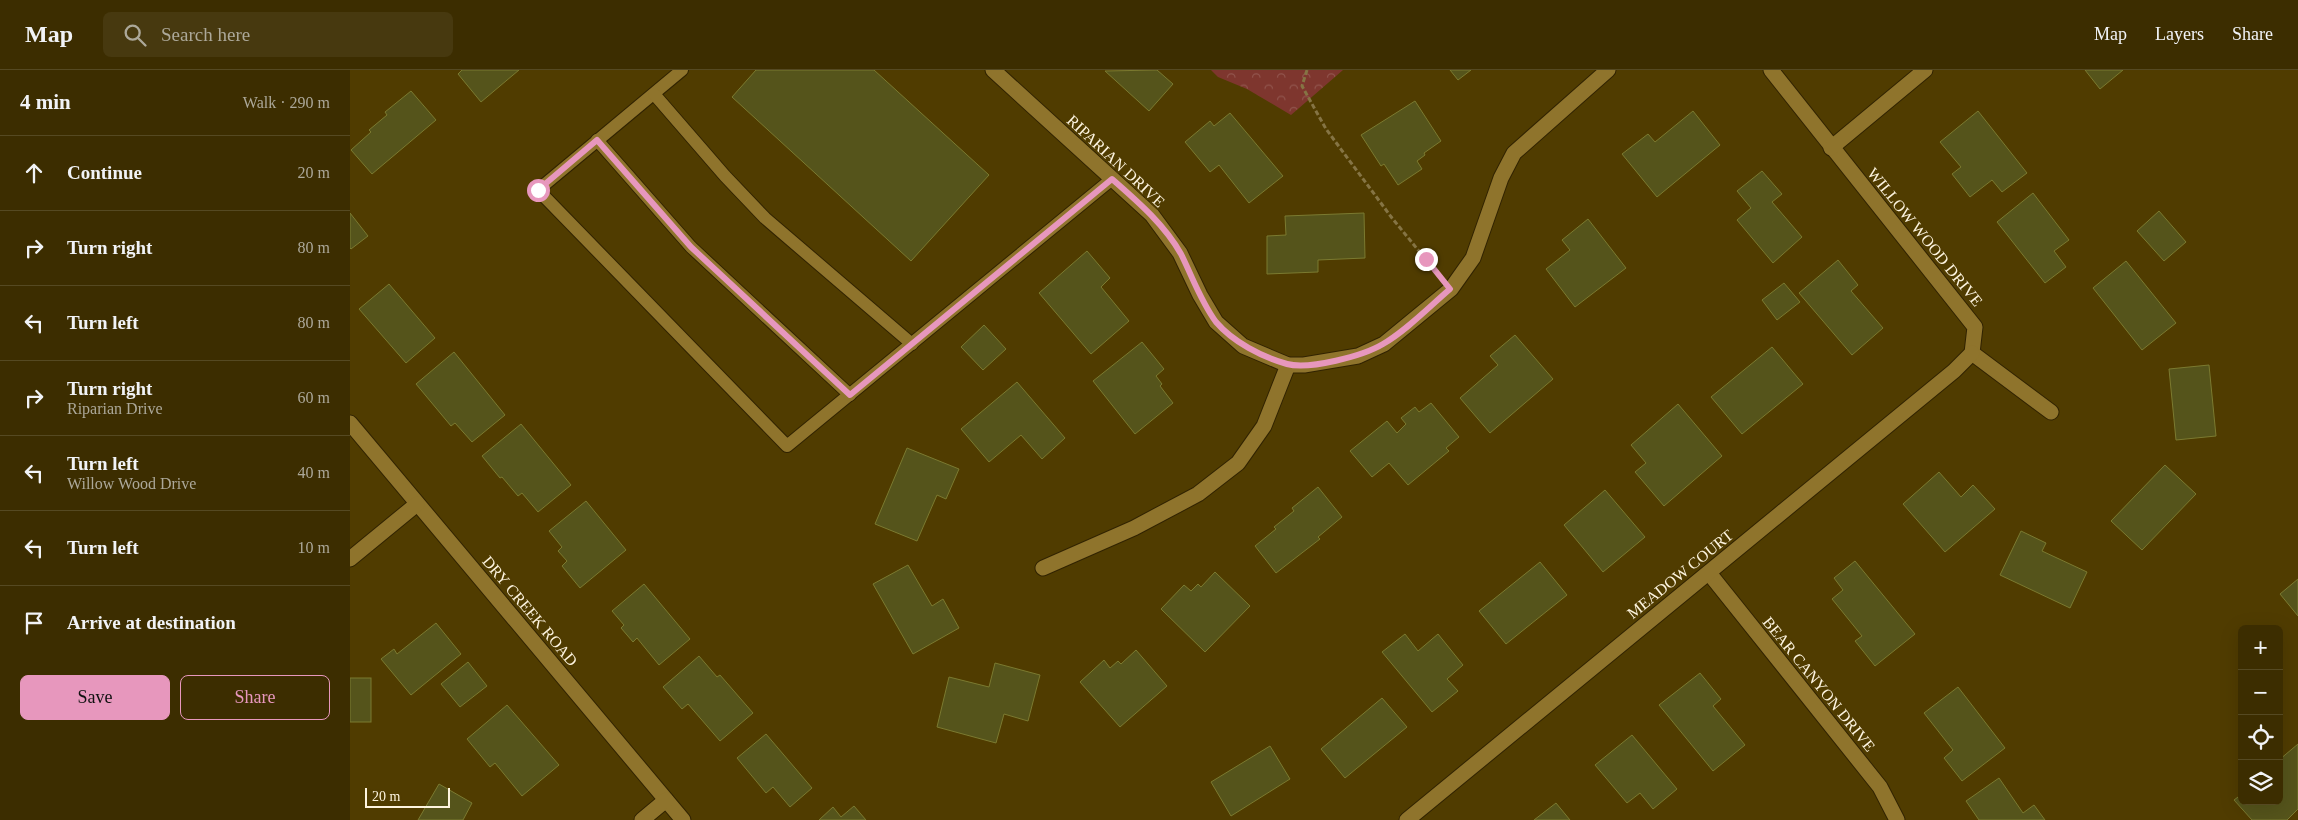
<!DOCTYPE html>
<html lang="en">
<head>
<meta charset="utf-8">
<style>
  body { margin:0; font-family:Georgia,serif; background:#47390f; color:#f1f3f6 }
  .controls { position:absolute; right:15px; bottom:15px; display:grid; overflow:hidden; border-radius:8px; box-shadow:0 5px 20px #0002 }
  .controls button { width:45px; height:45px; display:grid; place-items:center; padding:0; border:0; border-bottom:1px solid #554922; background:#3c2d00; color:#f1f3f6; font:25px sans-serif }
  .scale { position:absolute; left:15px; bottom:12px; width:85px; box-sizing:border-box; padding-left:5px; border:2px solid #fdf4df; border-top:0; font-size:14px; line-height:18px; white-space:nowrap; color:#fdf4df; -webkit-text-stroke:4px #503c00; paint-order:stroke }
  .stop { position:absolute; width:15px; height:15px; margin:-11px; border:4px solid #e797bd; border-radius:50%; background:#fff }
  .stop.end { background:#e797bd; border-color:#fff; box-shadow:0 1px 5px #0008 }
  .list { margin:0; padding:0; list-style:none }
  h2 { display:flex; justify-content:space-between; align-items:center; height:65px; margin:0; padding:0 20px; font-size:21px }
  h2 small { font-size:16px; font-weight:400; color:#aca899 }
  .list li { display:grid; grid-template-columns:32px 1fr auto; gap:15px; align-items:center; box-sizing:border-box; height:75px; padding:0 20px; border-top:1px solid #554922 }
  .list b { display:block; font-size:19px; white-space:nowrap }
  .list p { margin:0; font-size:16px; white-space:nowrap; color:#aca899 }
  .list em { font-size:16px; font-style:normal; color:#aca899 }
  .actions { display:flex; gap:10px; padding:15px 20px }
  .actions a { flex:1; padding:11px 0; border:1px solid #e797bd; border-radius:8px; text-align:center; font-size:18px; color:#e797bd }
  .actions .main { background:#e797bd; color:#111 }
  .icon { flex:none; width:28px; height:28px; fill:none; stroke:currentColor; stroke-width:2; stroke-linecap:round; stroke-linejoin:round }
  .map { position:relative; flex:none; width:1948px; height:750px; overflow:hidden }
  header { display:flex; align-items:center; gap:30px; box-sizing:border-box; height:70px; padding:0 25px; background:#3c2d00; border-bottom:1px solid #554922 }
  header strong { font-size:24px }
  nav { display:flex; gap:28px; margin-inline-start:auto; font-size:18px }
  .search { width:350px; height:45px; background:#47390f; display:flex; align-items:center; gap:12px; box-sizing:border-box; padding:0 18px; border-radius:8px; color:#aca899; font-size:19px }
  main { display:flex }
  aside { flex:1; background:#3c2d00 }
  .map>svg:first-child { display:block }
</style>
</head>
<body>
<header>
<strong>Map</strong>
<div class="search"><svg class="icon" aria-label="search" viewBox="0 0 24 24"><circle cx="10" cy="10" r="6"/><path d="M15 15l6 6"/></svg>Search here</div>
<nav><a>Map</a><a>Layers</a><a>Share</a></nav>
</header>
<main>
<aside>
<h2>4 min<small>Walk · 290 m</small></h2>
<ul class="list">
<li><svg class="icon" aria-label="ahead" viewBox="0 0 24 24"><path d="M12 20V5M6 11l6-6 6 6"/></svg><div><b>Continue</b></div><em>20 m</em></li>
<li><svg class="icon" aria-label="right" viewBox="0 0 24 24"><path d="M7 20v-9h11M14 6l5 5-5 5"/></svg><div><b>Turn right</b></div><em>80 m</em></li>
<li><svg class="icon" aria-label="left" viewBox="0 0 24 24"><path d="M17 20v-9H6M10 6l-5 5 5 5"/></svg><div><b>Turn left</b></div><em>80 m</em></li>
<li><svg class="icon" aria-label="right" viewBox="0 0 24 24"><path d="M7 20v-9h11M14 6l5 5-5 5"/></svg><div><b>Turn right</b><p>Riparian Drive</p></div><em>60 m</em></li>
<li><svg class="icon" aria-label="left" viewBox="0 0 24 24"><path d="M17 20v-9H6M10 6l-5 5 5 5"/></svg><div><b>Turn left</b><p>Willow Wood Drive</p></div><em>40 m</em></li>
<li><svg class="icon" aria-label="left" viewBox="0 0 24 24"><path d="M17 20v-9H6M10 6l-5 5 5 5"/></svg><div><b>Turn left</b></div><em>10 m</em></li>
<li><svg class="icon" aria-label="arrive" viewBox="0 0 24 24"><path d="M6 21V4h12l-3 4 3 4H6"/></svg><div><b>Arrive at destination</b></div></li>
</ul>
<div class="actions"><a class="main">Save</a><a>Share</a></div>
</aside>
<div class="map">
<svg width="1948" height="750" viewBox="0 0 1948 750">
  <defs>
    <pattern id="park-crowns" width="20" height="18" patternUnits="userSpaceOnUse" patternTransform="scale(1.25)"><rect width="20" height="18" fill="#7e362e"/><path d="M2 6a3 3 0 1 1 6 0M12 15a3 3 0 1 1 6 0" fill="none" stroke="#91544c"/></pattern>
  </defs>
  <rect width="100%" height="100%" fill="#503c00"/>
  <polygon fill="url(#park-crowns)" points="861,0 993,0 941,45 897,19 868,7"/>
  <g fill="#55541b" stroke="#7b7a30">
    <polygon points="112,0 169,0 131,32 108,4"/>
    <polygon points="406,0 524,0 639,105 561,191 382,27"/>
    <polygon points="807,0 823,14 799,41 755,1"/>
    <polygon points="1100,0 1121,0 1108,10"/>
    <polygon points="1735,0 1773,0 1750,19"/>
    <polygon points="61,21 86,50 22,104 1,80 21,62 19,60 37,45 35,42"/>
    <polygon points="1065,31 1091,71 1074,83 1075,85 1067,91 1072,99 1048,115 1034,94 1031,96 1011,65"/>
    <polygon points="1343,41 1370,75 1307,127 1272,84 1298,64 1305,72"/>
    <polygon points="1628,41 1677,103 1652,122 1642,110 1620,127 1602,104 1611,97 1590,72"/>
    <polygon points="880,43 933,106 899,133 869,95 860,102 835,72 860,51 864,56"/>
    <polygon points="1412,101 1432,124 1422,132 1452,167 1423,193 1387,150 1401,138 1387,121"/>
    <polygon points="1683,123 1719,170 1704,181 1716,197 1695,213 1647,152"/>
    <polygon points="1809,141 1836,172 1814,191 1787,161"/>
    <polygon points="0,143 18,166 1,179 0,178"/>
    <polygon points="1014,143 1015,188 968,190 968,202 917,204 917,166 936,165 935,146"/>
    <polygon points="1238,149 1276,198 1225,237 1196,199 1220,180 1212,170"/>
    <polygon points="737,181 760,208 751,217 779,251 741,284 689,223"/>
    <polygon points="1488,190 1508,215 1501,221 1533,258 1502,285 1449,223"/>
    <polygon points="1776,191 1826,253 1792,280 1743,218"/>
    <polygon points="1434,213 1450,232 1427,250 1412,230"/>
    <polygon points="39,214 85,268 56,293 9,239"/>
    <polygon points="634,255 656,279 633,300 611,277"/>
    <polygon points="1165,265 1203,309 1140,363 1110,328 1148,295 1140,286"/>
    <polygon points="792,272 814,299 806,306 812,314 810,316 823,333 785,364 743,311"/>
    <polygon points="1422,277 1453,314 1392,364 1361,327"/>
    <polygon points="104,282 155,345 122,372 105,353 101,356 66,314"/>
    <polygon points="1859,295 1866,366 1826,370 1819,299"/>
    <polygon points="667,312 715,368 692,389 671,365 639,392 611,359"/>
    <polygon points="1081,333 1109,367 1096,378 1099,381 1058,415 1039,393 1022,407 1000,381 1037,351 1047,363 1056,354 1051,348 1065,337 1069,342"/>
    <polygon points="1328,334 1372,386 1314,436 1285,402 1296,393 1281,375"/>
    <polygon points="171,354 221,415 188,442 172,423 168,426 152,407 150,408 132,386"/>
    <polygon points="557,378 609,399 596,429 587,425 567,471 525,454"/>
    <polygon points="1815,395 1846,424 1792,480 1761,451"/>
    <polygon points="1589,402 1611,427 1623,415 1645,439 1595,482 1553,434"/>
    <polygon points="968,417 992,447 968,467 970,469 926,503 905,476 926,459 924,457 944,441 942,438"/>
    <polygon points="1255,420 1295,467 1253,502 1214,455"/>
    <polygon points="236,431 276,480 230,518 212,496 217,491 208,481 212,477 199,461"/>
    <polygon points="1671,461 1696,473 1692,481 1737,502 1720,538 1650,505"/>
    <polygon points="1505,491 1565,564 1525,596 1505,571 1512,566 1482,529 1493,520 1484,508"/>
    <polygon points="1190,492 1217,525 1156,574 1129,541"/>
    <polygon points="558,495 582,536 593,529 609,558 563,584 523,514"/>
    <polygon points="865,502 900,536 855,582 811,539 834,515 841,521 848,514 851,517"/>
    <polygon points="1948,509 1948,546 1930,524"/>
    <polygon points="294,514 340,569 309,595 287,568 283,572 271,558 274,555 262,541"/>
    <polygon points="86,553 111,584 61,625 31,589 44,579 47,584"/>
    <polygon points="1055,564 1068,581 1088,564 1113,595 1097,609 1108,621 1082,642 1032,582"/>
    <polygon points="786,580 817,616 770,657 730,612 754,590 760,598 768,591 771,594"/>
    <polygon points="349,586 367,607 370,605 403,643 370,671 338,634 332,639 313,617"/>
    <polygon points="118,592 137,616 110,637 91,614"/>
    <polygon points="645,593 690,605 678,651 654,644 646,673 587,657 599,607 639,617"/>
    <polygon points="1350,603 1371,629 1363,636 1395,675 1363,701 1309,635"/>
    <rect x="0" y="608" width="21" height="44"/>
    <polygon points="1608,617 1655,678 1612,711 1594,688 1603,680 1574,643"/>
    <polygon points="1032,628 1057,657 995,708 971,679"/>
    <polygon points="157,635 209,695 172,726 145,693 140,697 117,669"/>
    <polygon points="416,664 462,718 440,737 423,717 416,723 387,688"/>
    <polygon points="1282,665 1327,719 1303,739 1290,723 1277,733 1245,695"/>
    <polygon points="1948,674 1948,739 1937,750 1902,750 1884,730 1892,724 1892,731 1929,731 1929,690"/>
    <polygon points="920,676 940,709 881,746 861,712"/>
    <polygon points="1649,708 1673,743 1684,735 1695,750 1629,750 1616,731"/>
    <polygon points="89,714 122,733 113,750 68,750"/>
    <polygon points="1206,733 1220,750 1184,750"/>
    <polygon points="504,736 516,750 469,750 483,737 491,747"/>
  </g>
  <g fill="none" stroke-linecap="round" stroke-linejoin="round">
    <g stroke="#312300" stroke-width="14">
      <g id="lane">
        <polyline points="332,0 188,120 437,376 762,109"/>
        <polyline points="304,24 375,106 415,148 562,274"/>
        <polyline points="247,70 341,177 500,325"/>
      </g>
    </g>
    <g stroke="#312300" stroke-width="17">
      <g id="street">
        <polyline points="643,0 802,145 830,183 850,225 866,252 893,276 938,295 954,295 1008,286 1034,274 1101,219 1123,188 1151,108 1164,83 1258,0"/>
        <polyline points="1421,0 1625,257 1622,283 1701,342"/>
        <polyline points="1481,78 1575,0"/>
        <polyline points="0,353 333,750"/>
        <polyline points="0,489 67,434"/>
        <polyline points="693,498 784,458 848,424 888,393 914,356 938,295"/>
        <polyline points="1359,503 1530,717 1547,750"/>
        <polyline points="292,750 316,730"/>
        <polyline points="1057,750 1604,301 1622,283"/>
      </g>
    </g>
    <polyline stroke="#857444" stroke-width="3" stroke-dasharray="5 2.5" stroke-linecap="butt" points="957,0 952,16 976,59 1042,148 1086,202"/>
    <use href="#lane" stroke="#8f742c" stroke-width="12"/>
    <use href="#street" stroke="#8f742c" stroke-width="15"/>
  </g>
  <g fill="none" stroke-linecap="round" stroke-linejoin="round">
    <path stroke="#e797bd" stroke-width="6" d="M188,120L247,70L341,177L500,325L762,109C787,131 814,154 831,184C842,206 851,232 866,252C883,272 912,287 937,294C959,300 1013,286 1033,274C1057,260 1079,237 1100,219L1076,189"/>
  </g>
  <g text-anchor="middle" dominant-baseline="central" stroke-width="4" stroke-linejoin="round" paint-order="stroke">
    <g font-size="16" fill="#fdf4df" stroke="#503c00">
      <text transform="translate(766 91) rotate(43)">RIPARIAN DRIVE</text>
      <text transform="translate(1575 167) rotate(51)">WILLOW WOOD DRIVE</text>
      <text transform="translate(1330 504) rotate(-39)">MEADOW COURT</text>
      <text transform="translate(180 541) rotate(50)">DRY CREEK ROAD</text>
      <text transform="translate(1469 614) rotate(51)">BEAR CANYON DRIVE</text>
    </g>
  </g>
</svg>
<div class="controls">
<button>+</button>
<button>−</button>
<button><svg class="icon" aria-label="locate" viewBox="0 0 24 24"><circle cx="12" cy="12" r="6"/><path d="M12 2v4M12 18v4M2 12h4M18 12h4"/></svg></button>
<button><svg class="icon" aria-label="layers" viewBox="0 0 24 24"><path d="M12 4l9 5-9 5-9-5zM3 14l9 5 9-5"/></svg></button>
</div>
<div class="scale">20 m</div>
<div class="stop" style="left:188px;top:120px"></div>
<div class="stop end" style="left:1076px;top:189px"></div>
</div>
</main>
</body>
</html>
